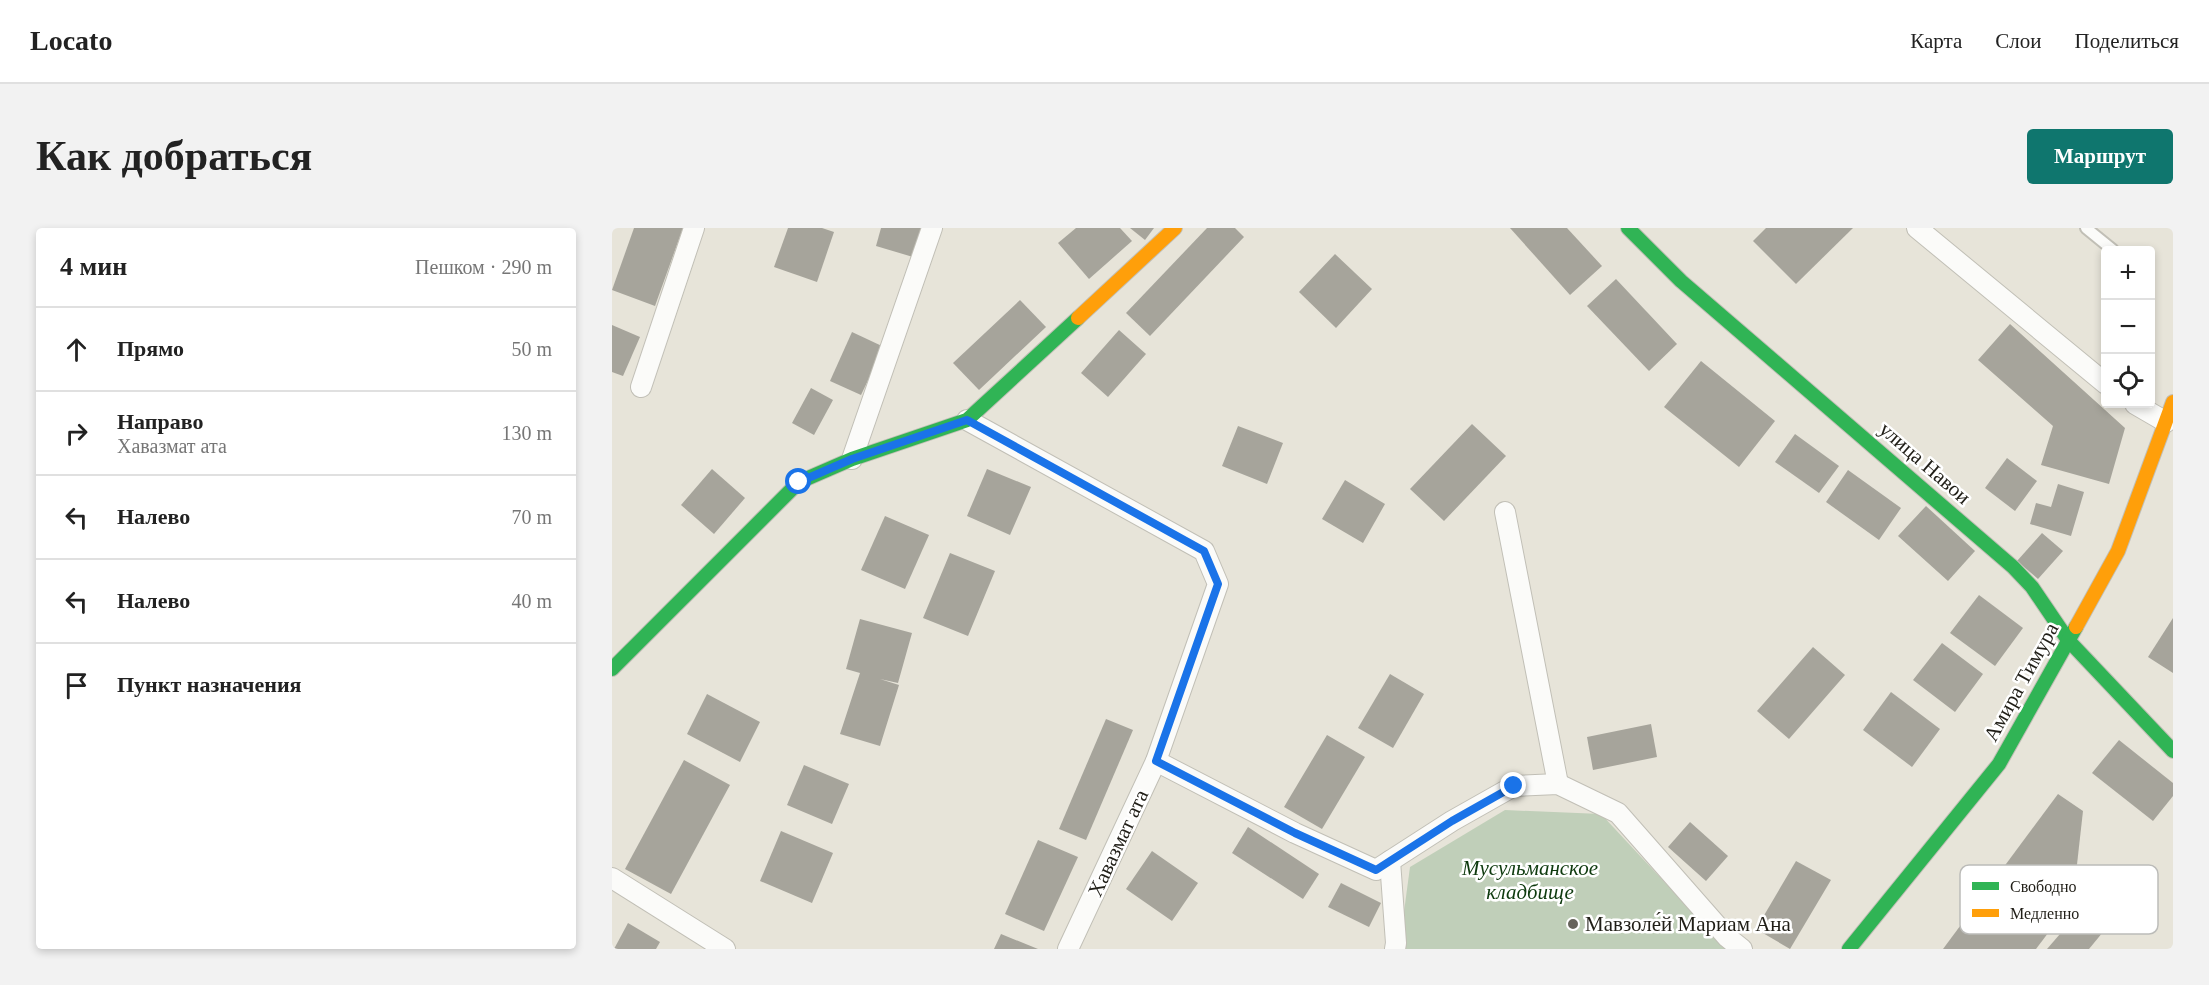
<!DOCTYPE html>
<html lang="ru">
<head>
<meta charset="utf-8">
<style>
  body { margin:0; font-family:Georgia,serif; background:#f2f2f2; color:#222 }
  .controls { position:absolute; right:18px; top:18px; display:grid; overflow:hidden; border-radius:6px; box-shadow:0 3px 9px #0003 }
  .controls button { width:54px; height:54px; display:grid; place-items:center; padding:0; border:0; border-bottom:2px solid #e0e0e0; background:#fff; color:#222; font:30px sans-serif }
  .stop { position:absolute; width:18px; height:18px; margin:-14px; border:4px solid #1a73e8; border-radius:50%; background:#fff }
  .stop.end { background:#1a73e8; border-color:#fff; box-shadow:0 2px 6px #0008 }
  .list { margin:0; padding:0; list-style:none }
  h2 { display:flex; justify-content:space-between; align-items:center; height:78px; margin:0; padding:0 24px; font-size:26px }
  h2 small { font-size:20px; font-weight:400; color:#767676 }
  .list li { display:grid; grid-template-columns:39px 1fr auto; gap:18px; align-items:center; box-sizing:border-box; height:84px; padding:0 24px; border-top:2px solid #e0e0e0 }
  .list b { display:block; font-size:22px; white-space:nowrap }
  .list p { margin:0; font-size:20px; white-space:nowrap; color:#767676 }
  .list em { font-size:20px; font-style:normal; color:#767676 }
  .icon { flex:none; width:33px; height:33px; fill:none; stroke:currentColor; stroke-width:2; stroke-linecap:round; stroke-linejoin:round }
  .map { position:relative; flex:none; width:1561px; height:721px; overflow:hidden; border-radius:6px }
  header { display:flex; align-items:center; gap:36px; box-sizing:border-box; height:84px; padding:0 30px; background:#fff; border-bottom:2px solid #e0e0e0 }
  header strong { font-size:28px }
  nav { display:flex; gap:33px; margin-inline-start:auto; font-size:21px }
  .intro { display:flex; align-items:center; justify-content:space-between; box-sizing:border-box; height:144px; padding:0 36px }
  h1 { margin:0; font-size:42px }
  .button { padding:15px 27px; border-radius:6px; background:#0f766e; color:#fff; font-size:21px; font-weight:700 }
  main { display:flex; gap:36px; padding:0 36px }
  aside { flex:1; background:#fff; border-radius:6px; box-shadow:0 3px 9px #0003 }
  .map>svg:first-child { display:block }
</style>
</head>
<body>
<header>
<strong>Locato</strong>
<nav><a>Карта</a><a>Слои</a><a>Поделиться</a></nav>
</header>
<div class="intro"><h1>Как добраться</h1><a class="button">Маршрут</a></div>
<main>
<aside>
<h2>4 мин<small>Пешком · 290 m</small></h2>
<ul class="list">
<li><svg class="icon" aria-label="ahead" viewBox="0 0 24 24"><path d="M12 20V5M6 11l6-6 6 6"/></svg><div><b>Прямо</b></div><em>50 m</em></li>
<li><svg class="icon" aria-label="right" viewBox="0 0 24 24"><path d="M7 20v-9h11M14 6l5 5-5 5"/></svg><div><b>Направо</b><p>Хавазмат ата</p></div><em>130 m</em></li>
<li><svg class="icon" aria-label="left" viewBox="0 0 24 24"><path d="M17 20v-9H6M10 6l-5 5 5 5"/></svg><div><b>Налево</b></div><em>70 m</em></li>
<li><svg class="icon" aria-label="left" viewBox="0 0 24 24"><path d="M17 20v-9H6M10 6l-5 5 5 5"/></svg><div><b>Налево</b></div><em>40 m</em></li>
<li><svg class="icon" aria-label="arrive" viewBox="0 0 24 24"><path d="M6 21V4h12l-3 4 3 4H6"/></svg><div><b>Пункт назначения</b></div></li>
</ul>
</aside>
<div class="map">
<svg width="1561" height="721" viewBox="0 0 1561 721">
  <rect width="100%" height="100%" fill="#e7e4d9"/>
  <polygon fill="#c0cfb9" points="893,582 989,586 1115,721 787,721 798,639"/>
  <g fill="#a6a49b">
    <polygon points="22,0 71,0 43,78 0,62"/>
    <polygon points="176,0 210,0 222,4 205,54 162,39"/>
    <polygon points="269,0 310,0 301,29 264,18"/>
    <polygon points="464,0 508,0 520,13 477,51 446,15"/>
    <polygon points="518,0 542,0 533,12"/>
    <polygon points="595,0 623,0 632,9 538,108 514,85"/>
    <polygon points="898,0 955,0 990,38 958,67"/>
    <polygon points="1154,0 1241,0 1184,56 1141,13"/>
    <polygon points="723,26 760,61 724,100 687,64"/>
    <polygon points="1004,51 1065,116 1037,143 975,78"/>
    <polygon points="408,72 434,99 367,162 341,135"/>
    <polygon points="1398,96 1513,200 1497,256 1429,237 1441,198 1366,132"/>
    <polygon points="0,97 28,109 11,148 0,144"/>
    <polygon points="507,102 534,126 496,169 469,145"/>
    <polygon points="240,104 272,119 249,167 218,153"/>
    <polygon points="1089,133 1163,193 1127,239 1052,179"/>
    <polygon points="199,160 221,172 202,207 180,195"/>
    <polygon points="860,196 894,228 832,293 798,261"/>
    <polygon points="626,198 671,215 655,256 610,238"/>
    <polygon points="1183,206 1227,238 1207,265 1163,234"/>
    <polygon points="1395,230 1425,253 1403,283 1373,260"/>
    <polygon points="100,241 133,270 102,306 69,277"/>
    <polygon points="375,241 419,259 398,307 355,288"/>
    <polygon points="1236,242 1289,280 1267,312 1214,274"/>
    <polygon points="733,252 773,276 751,315 710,291"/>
    <polygon points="1446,256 1472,264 1459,308 1418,296 1424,275 1439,279"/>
    <polygon points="1314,278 1363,323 1336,353 1286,308"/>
    <polygon points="273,288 317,307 293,361 249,342"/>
    <polygon points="1430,305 1451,323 1426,351 1405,333"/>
    <polygon points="338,325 383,343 356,408 311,390"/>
    <polygon points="1367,367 1411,400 1383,438 1338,405"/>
    <polygon points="1561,390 1561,445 1536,429"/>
    <polygon points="248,391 300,405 286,455 268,451 287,457 268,518 228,506 248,445 234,441"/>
    <polygon points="1330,415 1371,446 1343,484 1301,452"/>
    <polygon points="1201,419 1233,447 1177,511 1145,483"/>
    <polygon points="778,446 812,466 781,520 746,500"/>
    <polygon points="1279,464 1328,501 1300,539 1251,502"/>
    <polygon points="95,466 148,494 128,534 75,506"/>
    <polygon points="494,491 521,502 474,612 447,601"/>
    <polygon points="1039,496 1045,529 981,542 975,509"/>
    <polygon points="715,507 753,529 710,601 672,579"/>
    <polygon points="1507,512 1561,555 1561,568 1541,593 1480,545"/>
    <polygon points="72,532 118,557 59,666 13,641"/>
    <polygon points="192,537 237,556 220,596 175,577"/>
    <polygon points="1446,566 1471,583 1461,672 1424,721 1331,721"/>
    <polygon points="1078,594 1116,628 1094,653 1056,619"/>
    <polygon points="636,599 707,646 691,671 620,625"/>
    <polygon points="169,603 221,625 200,675 148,653"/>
    <polygon points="426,612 466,629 432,703 393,686"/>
    <polygon points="540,623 586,655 560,693 514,661"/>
    <polygon points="1184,633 1219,652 1178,721 1144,701"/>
    <polygon points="729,655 769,675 757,699 716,679"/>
    <polygon points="1467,684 1491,704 1477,721 1435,721"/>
    <polygon points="16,695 48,714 44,721 2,721"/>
    <polygon points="389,706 426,721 382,721"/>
  </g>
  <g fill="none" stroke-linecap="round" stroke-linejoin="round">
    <g stroke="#c1bfb6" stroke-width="14">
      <polyline id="lane" points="1474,0 1501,22"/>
    </g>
    <g stroke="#c1bfb6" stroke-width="22">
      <g id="street">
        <polyline points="1305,0 1494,156"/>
        <polyline points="29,159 82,0"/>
        <polyline points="1523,176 1554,194"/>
        <polyline points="355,192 592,323 606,356 544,533 456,721"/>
        <polyline points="240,231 320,0"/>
        <polyline points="893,284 946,556"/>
        <polyline points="544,533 683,605 764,642 840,593 902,558 946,556 1006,585 1115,709 1130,721"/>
        <polyline points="778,633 784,715 783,721"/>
        <polyline points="0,650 113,721"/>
      </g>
    </g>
    <g stroke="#c1bfb6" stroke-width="16">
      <g id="fast">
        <polyline points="1016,0 1069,53 1401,339 1420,359 1456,412 1561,523"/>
        <polyline points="0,441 187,254 240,231 355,192 466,90"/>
        <polyline points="1237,721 1387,536 1464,399"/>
      </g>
    </g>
    <g stroke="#c1bfb6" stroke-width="16">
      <g id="slow">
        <polyline points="466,90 563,0"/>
        <polyline points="1464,399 1506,323 1561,174"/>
      </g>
    </g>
    <use href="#lane" stroke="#fbfbf9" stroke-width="10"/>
    <use href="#street" stroke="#fbfbf9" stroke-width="20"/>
    <use href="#fast" stroke="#30b455" stroke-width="14"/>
    <use href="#slow" stroke="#ff9f0a" stroke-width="14"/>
  </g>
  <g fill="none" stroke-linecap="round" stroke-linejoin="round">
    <polyline stroke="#1a73e8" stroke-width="8" points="187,254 240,231 355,192 592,323 606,356 544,533 683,605 764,642 840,593 902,558"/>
  </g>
  <circle fill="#66635b" stroke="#fff" stroke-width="2" cx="961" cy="696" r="6"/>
  <g text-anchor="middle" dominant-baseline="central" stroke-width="5" stroke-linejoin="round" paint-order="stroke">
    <g font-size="21" fill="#201e17" stroke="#fff">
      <text transform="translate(1313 235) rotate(41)">улица Навои</text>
      <text transform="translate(1409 454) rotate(-61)">Амира Тимура</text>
      <text transform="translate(506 615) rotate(-65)">Хавазмат ата</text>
    </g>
    <g font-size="21" font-style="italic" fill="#0e3a0e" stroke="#fff">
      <text x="918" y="640">Мусульманское<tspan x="918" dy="24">кладбище</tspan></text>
    </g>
    <g font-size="21" fill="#201e17" stroke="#fff" text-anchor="start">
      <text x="973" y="696">Мавзоле́й Мариам Ана</text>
    </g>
  </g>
  <rect x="1348" y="637" width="198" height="69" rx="9" fill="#fff" stroke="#bcbcb9" stroke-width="1.5"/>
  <rect x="1360" y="654" width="27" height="8" fill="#30b455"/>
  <rect x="1360" y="681" width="27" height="8" fill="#ff9f0a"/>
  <g font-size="16" fill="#201e17">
    <text x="1398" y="664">Свободно</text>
    <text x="1398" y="691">Медленно</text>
  </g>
</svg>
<div class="controls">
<button>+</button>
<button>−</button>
<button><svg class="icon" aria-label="locate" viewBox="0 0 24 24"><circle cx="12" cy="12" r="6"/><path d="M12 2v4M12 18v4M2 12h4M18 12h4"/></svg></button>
</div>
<div class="stop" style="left:187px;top:254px"></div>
<div class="stop end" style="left:902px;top:558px"></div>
</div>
</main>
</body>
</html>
